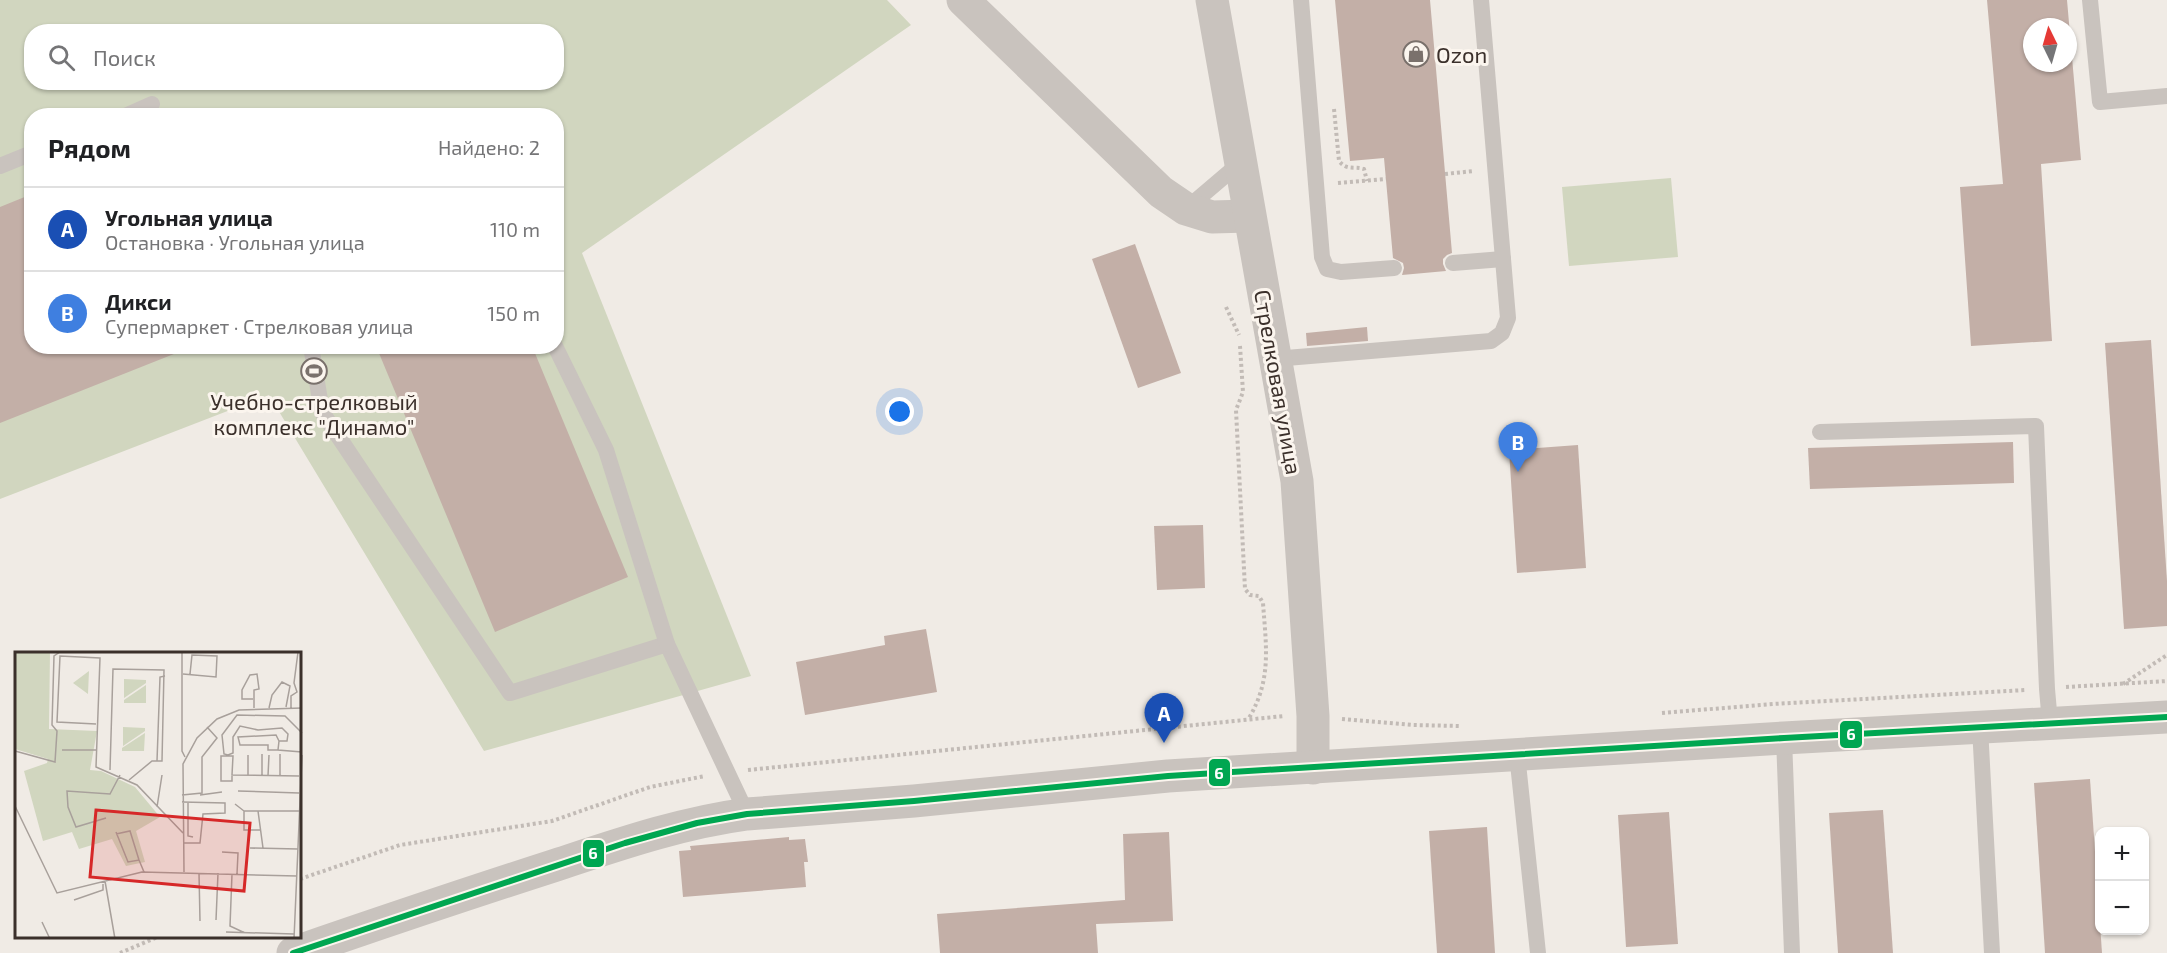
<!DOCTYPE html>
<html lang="ru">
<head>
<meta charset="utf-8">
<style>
  body { margin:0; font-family:"Exo 2",sans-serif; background:#f6f6f6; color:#202124 }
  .controls { position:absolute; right:18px; bottom:18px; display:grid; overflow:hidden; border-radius:12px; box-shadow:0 2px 4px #0004 }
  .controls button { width:54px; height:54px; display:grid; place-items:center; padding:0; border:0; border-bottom:2px solid #e0e0e0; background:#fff; color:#202124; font:30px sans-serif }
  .compass { position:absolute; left:2023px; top:18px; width:54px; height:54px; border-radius:50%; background:#fff; box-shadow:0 2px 4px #0004; rotate:355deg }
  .you { position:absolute; left:900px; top:412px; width:21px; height:21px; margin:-15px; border:4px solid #fff; border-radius:50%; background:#1a73e8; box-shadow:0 0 0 9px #1a73e833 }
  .badge { display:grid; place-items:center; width:39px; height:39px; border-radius:50%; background:#7a716c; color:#fff; font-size:20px; font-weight:700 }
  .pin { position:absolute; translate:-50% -50px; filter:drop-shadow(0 2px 3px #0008) }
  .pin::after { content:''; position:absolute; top:32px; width:21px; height:18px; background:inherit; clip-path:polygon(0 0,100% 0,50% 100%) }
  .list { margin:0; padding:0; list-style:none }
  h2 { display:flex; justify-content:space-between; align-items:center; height:78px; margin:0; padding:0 24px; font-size:26px }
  h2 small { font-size:20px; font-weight:400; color:#757577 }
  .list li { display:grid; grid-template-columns:39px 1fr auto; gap:18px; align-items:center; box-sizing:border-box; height:84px; padding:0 24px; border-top:2px solid #e0e0e0 }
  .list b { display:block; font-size:22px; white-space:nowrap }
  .list p { margin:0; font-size:20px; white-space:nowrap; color:#757577 }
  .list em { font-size:20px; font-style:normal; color:#757577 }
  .icon { flex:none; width:33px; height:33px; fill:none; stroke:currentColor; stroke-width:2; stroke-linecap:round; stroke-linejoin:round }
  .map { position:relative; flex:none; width:2167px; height:953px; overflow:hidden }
  .search { position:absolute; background:#fff; box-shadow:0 2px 4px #0004; left:24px; top:24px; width:540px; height:66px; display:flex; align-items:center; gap:15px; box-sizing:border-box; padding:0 21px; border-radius:24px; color:#757577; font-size:22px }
  .panel { position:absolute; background:#fff; box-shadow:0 2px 4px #0004; left:24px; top:108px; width:540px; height:246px; border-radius:24px }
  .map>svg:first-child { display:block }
</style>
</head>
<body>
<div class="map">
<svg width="2167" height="953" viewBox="0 0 2167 953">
  <rect width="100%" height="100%" fill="#f0ebe5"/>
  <g fill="#d1d6bf" fill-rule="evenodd">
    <path d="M0,0H887L911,25L582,253L751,676L484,751L269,395L0,499ZM32,32H556V82H32ZM32,116H556V346H32Z"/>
    <polygon points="1671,178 1678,257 1569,266 1562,187"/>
  </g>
  <g fill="#c3afa7" fill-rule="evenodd">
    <polygon points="1335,0 1430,0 1452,253 1447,255 1443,259 1443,264 1446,271 1402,275 1404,268 1403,263 1393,258 1384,158 1350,161"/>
    <path d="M1987,0H2067L2081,160L2041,164L2052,341L1971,346L1960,187L2003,184ZM2032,27H2068V63H2032Z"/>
    <polygon points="32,194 32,346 189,348 0,423 0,207"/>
    <polygon points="1135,244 1181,373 1138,388 1092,259"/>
    <polygon points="1367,327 1368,341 1307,346 1306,333"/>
    <polygon points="2151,340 2167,581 2167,626 2124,629 2105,343"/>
    <polygon points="376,346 532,346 628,577 495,632"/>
    <polygon points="2013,442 2014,483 1810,489 1808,448"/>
    <polygon points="1578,445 1586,568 1517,573 1509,450"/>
    <polygon points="1203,525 1205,588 1157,590 1154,526"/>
    <polygon points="926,629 937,692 805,715 796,662 885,645 884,636"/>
    <polygon points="2090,779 2102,953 2045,953 2034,783"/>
    <polygon points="1883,810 1893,953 1838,953 1829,813"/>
    <polygon points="1669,812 1678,944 1626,947 1618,815"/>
    <polygon points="1487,827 1495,953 1437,953 1429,831"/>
    <polygon points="1169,832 1173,921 1096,924 1098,953 940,953 937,914 1125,900 1123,834"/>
    <polygon points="789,837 789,840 805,839 808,862 804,862 806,887 683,897 679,851 691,850 690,846"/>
  </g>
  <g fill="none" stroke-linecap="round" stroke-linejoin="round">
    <g stroke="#c2bbb6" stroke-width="4" stroke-dasharray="3 3" stroke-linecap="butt">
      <path d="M1334,109L1339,161C1347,171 1354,166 1364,169L1367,181"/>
      <polyline points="1445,174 1474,171"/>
      <polyline points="1338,183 1386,179"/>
      <polyline points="1226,307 1239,335"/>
      <path d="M1240,346L1243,392L1236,410L1245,589L1250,595L1259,596L1263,603C1266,646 1272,679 1249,718"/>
      <polyline points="2123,684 2167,655"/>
      <polyline points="2066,687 2167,681"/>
      <polyline points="1662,713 1773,704 2026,690"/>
      <polyline points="1342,719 1413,725 1460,726"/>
      <polyline points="748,770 1284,716"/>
      <polyline points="300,879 400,845 552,821 650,787 705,776"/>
      <polyline points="120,953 160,936"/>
    </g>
    <g stroke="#c9c3be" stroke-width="16">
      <polyline points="1301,0 1322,257 1327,269 1341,272 1394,268"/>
      <polyline points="2090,0 2100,102 2167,96"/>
      <polyline points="125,116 152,104"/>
      <polyline points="0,166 32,153"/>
      <polyline points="1186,209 1240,163"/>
      <polyline points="1453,263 1503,259"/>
      <polyline points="311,346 322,412 510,693 667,644 747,814"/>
      <polyline points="555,346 606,450 667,644"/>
      <polyline points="1274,359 1491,341 1502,333 1508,318 1481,0"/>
      <polyline points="1820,432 2036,426 2047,689 2050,723"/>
      <polyline points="1980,727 1992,953"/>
      <polyline points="1784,738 1792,953"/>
      <polyline points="1517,754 1538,953"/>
    </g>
    <g stroke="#c9c3be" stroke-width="33">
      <polyline points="963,0 1161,192 1186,209 1212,217 1249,216"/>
      <polyline points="1212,0 1297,481 1313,716 1313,768"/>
    </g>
    <path stroke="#c9c3be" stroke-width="33" d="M293,953C380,923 466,894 553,866C617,845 680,823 747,814L914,801L1168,776L1784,738L2167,717"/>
    <g stroke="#fbf5ee" stroke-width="10">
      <polyline id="bus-1" points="293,953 625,843 697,823 747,814 914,801 1168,776 1784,738 2167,717"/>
    </g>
    <use href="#bus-1" stroke="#00a651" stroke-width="6"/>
  </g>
  <defs>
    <g id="shop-ring" transform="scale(1.35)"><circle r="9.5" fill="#fbf5ee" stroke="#7a716c" stroke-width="1.5"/><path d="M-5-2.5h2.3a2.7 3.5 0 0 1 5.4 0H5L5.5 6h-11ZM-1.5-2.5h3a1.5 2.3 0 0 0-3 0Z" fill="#7a716c"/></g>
    <g id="stadium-ring" transform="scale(1.35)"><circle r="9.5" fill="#fbf5ee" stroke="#7a716c" stroke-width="1.5"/><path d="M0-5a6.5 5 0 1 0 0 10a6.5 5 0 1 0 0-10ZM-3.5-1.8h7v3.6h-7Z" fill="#7a716c"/></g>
  </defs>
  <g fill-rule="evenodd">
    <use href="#shop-ring" x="1416" y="54"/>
    <use href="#stadium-ring" x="314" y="371"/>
  </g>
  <g text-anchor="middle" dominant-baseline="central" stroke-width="6" stroke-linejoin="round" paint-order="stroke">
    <g font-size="22" fill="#3b302b" stroke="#fbf5ee" text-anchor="start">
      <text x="1436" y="54">Ozon</text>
      <text x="314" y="401" text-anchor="middle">Учебно-стрелковый<tspan x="314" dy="25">комплекс "Динамо"</tspan></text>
    </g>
    <g font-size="22" fill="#3b302b" stroke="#fbf5ee">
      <text transform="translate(1279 382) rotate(80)">Стрелковая улица</text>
    </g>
  </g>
  <g transform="translate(15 652)">
    <rect width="286" height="286" fill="#f0ebe5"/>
    <path d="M0,0H35L34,77L82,79L75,118L86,119L120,135L145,165L121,179L130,210L111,214L97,187L64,197L57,180L28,189L9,119L32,111L33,107L0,97ZM74,19L73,42L58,31ZM109,27L131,28V31L109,46ZM131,33V51H109V48ZM108,75L130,76V79L108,94ZM130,81L129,99H107V96Z" fill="#d1d6bf"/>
    <path fill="none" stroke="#a8a09b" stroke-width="1.5" d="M167,0V99L170,105M168,22L201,25L202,4L177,3L175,22M238,47H227V38L235,23L242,22L244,37L239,38V56M254,56L257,43L267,30L275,34L271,55M276,56V44L282,40L279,31L283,0M81,72L42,70L45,4L85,6L81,115L122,133L168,181M287,81L270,64L222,63L207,83L209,102L213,103L218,101V85L225,74L243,78L267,76L273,82L272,89H264L263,98L287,100M47,98H81M263,98H253V93H225L223,85L261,83L264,89M0,99L40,110L42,79L37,73L39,4L45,0M142,109L145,25L150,24M95,118L98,17L149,18L147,109H137L114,128M217,123V129H206V104H218L217,123L284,124M233,124V103M247,124V102M253,124L254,103M265,124V102M223,139L284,141M167,143L187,141V105L202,86L192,75M185,143L207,140M167,150L210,151V161L188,162L185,191H169M173,150V184L178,185M220,152L229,159V178H245M0,154L42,241L127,220L282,224M142,155L147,123M229,159H284M243,159L248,196M91,166L61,175L53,155L52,139L95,142L105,123M101,180L113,210L124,208L129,220M101,182L115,179L124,208M235,196L283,197M207,200L223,201L222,222M169,220L168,112L182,86L202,67L224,58L287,56M184,221L185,269M217,222L215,274L230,281M90,229L100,287M59,248L88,238V232M201,268L203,221M27,270L35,287M211,280L279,282M279,287L287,103"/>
    <path fill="#d62828" fill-opacity="0.15" stroke="#d62828" stroke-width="3" d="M81,158L235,171L229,239L75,225Z"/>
    <rect width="286" height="286" fill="none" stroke="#3b302b" stroke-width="3"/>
  </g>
  <g stroke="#fbf5ee" stroke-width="2">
    <rect x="1839" y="720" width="24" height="29" rx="6" fill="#00a651"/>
    <rect x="1208" y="758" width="23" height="29" rx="6" fill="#00a651"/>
    <rect x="582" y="839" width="23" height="29" rx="6" fill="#00a651"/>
  </g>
  <g font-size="16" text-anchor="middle" font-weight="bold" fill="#fff">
    <text x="1851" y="740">6</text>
    <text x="1219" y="779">6</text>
    <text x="593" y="859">6</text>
  </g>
</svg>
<div class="controls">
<button>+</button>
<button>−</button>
</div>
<svg class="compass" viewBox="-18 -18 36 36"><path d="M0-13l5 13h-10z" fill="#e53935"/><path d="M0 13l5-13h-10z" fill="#757577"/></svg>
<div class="you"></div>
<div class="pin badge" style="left:1164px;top:743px;background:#1a4fb4">A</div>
<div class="pin badge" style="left:1518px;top:472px;background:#3f7fe0">B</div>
<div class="search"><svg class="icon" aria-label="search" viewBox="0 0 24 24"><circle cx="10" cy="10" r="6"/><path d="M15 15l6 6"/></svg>Поиск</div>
<section class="panel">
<h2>Рядом<small>Найдено: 2</small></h2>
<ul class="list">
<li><span class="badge" style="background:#1a4fb4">A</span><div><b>Угольная улица</b><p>Остановка · Угольная улица</p></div><em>110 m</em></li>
<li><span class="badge" style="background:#3f7fe0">B</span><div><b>Дикси</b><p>Супермаркет · Стрелковая улица</p></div><em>150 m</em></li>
</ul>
</section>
</div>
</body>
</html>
